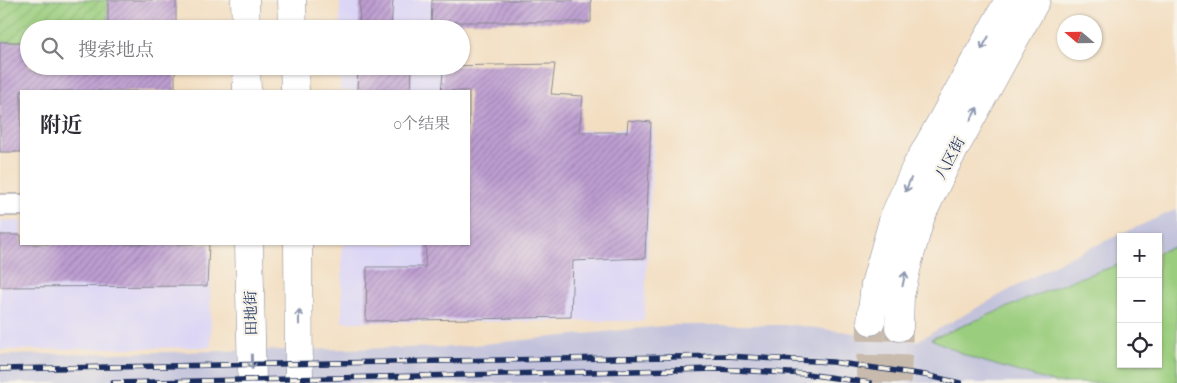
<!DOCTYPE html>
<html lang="zh">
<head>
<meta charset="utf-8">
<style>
  body { margin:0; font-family:"IM FELL French Canon","Noto Serif SC",serif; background:#f2f2f3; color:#2b2b33 }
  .controls { position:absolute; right:15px; bottom:15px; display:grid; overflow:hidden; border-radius:0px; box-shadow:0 1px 4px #0004 }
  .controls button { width:45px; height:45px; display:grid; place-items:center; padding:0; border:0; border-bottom:1px solid #e1e1e2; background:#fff; color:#2b2b33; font:25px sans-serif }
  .compass { position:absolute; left:1057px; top:15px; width:45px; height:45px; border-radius:50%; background:#fff; box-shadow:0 1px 4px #0004; rotate:290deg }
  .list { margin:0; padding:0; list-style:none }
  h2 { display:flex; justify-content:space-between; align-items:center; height:65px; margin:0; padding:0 20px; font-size:21px }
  h2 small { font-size:16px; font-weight:400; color:#7c7c81 }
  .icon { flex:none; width:28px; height:28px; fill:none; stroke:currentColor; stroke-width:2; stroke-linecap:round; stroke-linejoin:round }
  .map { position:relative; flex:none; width:1177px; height:383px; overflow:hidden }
  .search { position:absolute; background:#fff; box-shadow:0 1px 4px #0004; left:20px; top:20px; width:450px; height:55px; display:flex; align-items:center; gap:12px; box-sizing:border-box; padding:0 18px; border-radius:28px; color:#7c7c81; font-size:19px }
  .panel { position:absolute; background:#fff; box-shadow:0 1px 4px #0004; left:20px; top:90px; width:450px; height:155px; border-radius:0px }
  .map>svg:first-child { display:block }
</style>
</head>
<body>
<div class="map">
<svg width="1177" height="383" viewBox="0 0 1177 383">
  <defs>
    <pattern id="garden-furrows" width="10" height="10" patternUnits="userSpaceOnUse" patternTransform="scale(1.25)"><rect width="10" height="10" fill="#9acd7d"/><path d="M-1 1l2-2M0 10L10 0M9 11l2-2" fill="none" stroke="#84b06e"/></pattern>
    <pattern id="building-hatch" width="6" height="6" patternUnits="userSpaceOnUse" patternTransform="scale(1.25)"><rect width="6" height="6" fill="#be9ed1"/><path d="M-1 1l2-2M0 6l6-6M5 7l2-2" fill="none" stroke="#9a81ad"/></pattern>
  </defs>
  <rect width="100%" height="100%" fill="#f7f3e8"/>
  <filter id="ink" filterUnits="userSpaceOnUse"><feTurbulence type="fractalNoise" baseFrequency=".02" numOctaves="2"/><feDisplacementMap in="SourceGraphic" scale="10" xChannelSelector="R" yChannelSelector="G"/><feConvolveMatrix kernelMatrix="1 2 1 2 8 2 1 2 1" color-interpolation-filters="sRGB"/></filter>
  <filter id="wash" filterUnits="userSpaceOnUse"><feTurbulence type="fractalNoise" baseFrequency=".0096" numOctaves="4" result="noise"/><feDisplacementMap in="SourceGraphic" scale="20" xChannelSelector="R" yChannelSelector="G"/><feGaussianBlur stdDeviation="1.12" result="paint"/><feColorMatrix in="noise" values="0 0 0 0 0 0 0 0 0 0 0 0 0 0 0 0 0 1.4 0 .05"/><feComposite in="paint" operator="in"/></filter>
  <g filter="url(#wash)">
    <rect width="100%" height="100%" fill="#f3dec1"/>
    <g fill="#dcd6f6">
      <polygon points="340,0 463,0 461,38 461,29 340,29"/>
      <polygon points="340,66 460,66 459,91 340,91"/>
      <polygon points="654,128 644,321 342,322 342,244 469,244 469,135"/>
      <polygon points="0,221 21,221 21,244 210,244 211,347 0,350"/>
    </g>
    <path fill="#c2c2dc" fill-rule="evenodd" d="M1177,209V383H0V355L454,347L673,325H793L917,341L1065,259ZM1121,237H1158V364H1121Z"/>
    <polygon fill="#9acd7d" stroke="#5a7e6e" points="1177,246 1177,383 1056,383 972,358 931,339 1073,280 1121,264 1121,364 1158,364 1158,252"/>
    <polygon fill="url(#garden-furrows)" stroke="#5a7e6e" points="0,0 108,0 108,29 29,29 29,42 0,42"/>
    <g id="blocks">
      <g fill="url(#building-hatch)">
        <rect x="108" y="0" width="68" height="29"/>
        <polygon points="360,0 393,0 391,29 359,29"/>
        <polygon points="432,0 591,0 591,22 453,22 452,29 431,29"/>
        <polygon points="0,42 29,42 29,66 175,66 175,91 21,91 21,152 0,152"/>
        <polygon points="555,64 551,94 583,96 579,132 627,132 628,120 651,122 645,258 573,261 571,317 366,321 367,267 425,267 426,244 469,244 469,91 441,91 444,66"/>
        <polygon points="358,66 412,66 411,91 357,91"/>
        <polygon points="0,235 21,235 21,244 209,244 207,286 0,287"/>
      </g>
    </g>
  </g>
  <g filter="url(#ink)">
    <use href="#blocks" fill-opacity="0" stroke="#878690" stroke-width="1"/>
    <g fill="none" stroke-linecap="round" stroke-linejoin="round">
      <g stroke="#c8bbad" stroke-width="28" stroke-dasharray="28 14" stroke-linecap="butt">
        <polyline points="870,383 871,321"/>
        <polyline points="897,383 899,327"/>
      </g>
      <g stroke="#878690" stroke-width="23">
        <polyline id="minor" points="0,205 21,205"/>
      </g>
      <g stroke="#878690" stroke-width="29">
        <g id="major">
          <polyline points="871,321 875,284 894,217 916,167 1009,0"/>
          <polyline points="899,327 900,296 908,262 921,216 945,166 1036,0"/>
        </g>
      </g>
      <g stroke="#878690" stroke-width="29">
        <g id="highway">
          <polyline points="245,0 246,29"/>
          <polyline points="292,0 293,29"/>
          <polyline points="246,66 247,91"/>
          <polyline points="294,66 295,91"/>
          <polyline points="249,244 252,383"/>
          <polyline points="298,244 299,383"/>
        </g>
      </g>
      <use href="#minor" stroke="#fff" stroke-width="21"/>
      <use href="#major" stroke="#fff" stroke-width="28"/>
      <use href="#highway" stroke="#fff" stroke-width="28"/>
      <g stroke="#1b2f5e" stroke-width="5.5">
        <g id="rail">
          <polyline points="0,369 726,356 832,362 925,375 960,383"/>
          <polyline points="113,383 718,369 807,374 870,383"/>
        </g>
      </g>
      <use href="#rail" stroke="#f7f3e8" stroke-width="4" stroke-dasharray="11" stroke-linecap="butt"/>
    </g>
    <defs><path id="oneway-shaft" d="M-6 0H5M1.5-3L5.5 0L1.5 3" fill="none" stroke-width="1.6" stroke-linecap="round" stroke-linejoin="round" transform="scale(1.25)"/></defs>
    <g stroke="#8d97ae">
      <use href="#oneway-shaft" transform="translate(985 43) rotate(119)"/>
      <use href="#oneway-shaft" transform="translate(974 114) rotate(-61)"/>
      <use href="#oneway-shaft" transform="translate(908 185) rotate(114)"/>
      <use href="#oneway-shaft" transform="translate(904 279) rotate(-78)"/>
      <use href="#oneway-shaft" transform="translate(299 317) rotate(-90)"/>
      <use href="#oneway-shaft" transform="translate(252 362) rotate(89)"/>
    </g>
  </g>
  <g text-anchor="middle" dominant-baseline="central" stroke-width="4.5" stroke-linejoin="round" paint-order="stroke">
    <g font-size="15" fill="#1b2f5e" stroke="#f7f3e8">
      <text transform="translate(950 158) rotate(-62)">八区街</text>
      <text transform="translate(251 313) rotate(-91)">田地街</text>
    </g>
  </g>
</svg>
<div class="controls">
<button>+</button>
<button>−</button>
<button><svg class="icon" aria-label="locate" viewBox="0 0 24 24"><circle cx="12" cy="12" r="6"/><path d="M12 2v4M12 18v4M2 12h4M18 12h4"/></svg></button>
</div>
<svg class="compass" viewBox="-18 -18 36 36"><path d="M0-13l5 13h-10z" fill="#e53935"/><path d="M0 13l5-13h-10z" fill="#7c7c81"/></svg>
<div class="search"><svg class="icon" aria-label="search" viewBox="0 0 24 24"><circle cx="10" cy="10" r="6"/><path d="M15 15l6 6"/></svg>搜索地点</div>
<section class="panel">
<h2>附近<small>0个结果</small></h2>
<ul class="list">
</ul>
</section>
</div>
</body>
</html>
